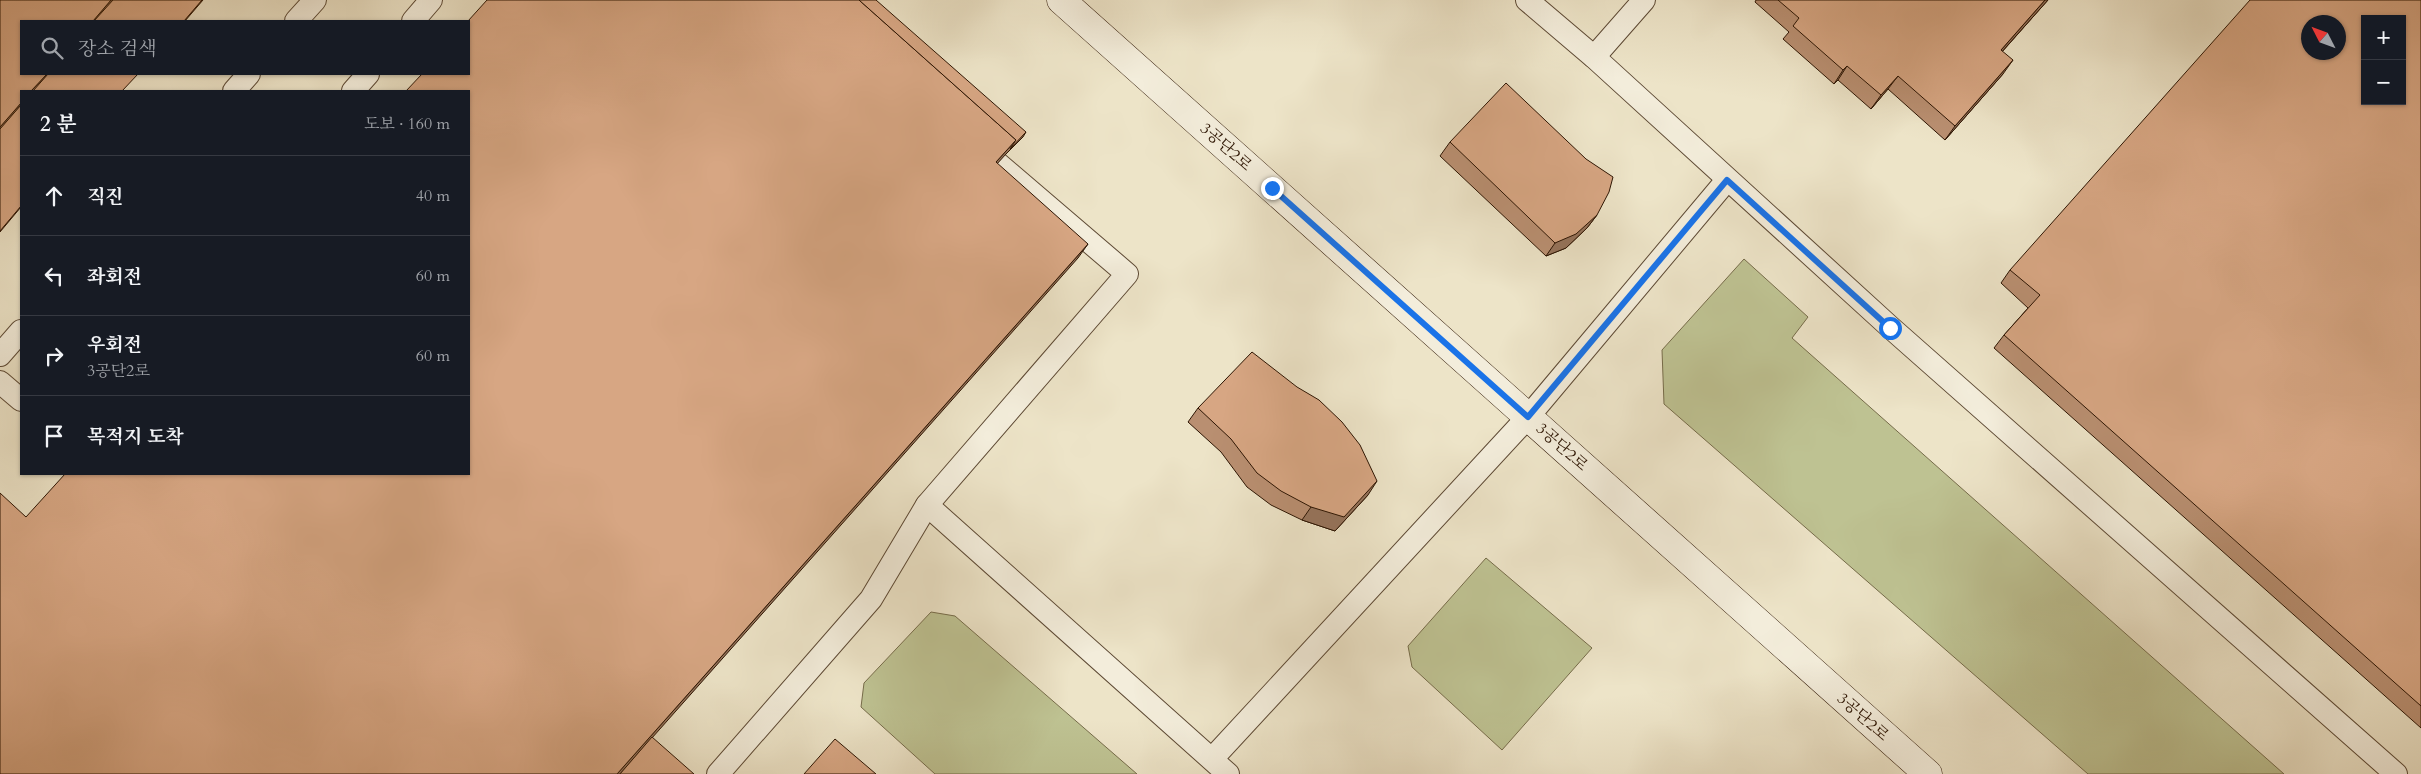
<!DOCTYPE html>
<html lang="ko">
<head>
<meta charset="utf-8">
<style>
  body { margin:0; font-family:Cardo,"Noto Serif KR",serif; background:#242831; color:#f1f3f6 }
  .controls { position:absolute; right:15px; top:15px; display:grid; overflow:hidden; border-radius:0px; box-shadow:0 1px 4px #0004 }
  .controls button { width:45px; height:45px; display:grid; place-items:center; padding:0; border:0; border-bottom:1px solid #363941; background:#171b24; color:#f1f3f6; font:25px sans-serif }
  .compass { position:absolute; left:2301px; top:15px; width:45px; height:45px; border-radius:50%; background:#171b24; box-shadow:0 1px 4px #0004; rotate:312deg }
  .stop { position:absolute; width:15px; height:15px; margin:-11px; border:4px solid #1a73e8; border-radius:50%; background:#fff }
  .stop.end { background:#1a73e8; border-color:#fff; box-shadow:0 1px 5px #0008 }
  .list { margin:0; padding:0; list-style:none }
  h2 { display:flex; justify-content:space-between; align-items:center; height:65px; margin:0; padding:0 20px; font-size:21px }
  h2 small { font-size:16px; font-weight:400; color:#9ea1a6 }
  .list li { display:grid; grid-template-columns:32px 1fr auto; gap:15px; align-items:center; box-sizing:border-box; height:80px; padding:0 20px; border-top:1px solid #363941 }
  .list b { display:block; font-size:19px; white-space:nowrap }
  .list p { margin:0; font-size:16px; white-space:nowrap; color:#9ea1a6 }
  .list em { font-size:16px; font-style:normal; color:#9ea1a6 }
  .icon { flex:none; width:28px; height:28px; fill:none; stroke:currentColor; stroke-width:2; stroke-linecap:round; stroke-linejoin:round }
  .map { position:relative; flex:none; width:2421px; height:774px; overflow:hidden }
  .search { position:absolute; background:#171b24; box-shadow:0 1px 4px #0004; left:20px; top:20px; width:450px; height:55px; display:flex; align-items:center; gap:12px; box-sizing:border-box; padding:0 18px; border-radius:0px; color:#9ea1a6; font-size:19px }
  .panel { position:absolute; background:#171b24; box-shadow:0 1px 4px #0004; left:20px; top:90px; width:450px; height:385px; border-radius:0px }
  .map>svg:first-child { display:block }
</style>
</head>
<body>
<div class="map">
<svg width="2421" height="774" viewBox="0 0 2421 774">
  <rect width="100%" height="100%" fill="#ede4c8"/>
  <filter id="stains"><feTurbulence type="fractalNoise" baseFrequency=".004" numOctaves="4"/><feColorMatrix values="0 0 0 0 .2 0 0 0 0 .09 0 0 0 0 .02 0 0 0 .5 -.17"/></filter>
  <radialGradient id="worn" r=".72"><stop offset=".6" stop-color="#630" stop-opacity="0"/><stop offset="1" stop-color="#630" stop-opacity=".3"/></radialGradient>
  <g fill="#bec292" stroke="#766c4a">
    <polygon points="1744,259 1808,317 1792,338 2284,774 2088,774 1664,404 1662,350"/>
    <polygon points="1486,558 1592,648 1502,750 1412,667 1408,646"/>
    <polygon points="931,612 955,616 1137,774 935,774 861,707 864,683"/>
  </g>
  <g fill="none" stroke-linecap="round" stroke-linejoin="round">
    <g stroke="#5d4934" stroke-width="24">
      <g id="lane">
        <polyline points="1527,0 1594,57 1890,327 2396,774"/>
        <polyline points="296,21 315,0"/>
        <polyline points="413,21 431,0"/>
        <polyline points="1594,57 1644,0"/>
        <polyline points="234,91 249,74"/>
        <polyline points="353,91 368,74"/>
        <polyline points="0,355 21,331"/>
        <polyline points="0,382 21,400"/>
        <polyline points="927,505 1228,774"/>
        <polyline points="1212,759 1528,417 1727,180"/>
        <polyline points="718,774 871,599 927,505 1127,274 974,143"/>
      </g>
    </g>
    <g stroke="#2d1503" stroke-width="29">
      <polyline id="secondary" points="1061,0 1928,774"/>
    </g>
    <use href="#lane" stroke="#f3eddb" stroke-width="22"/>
    <use href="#secondary" stroke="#f3eddb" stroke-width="28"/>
  </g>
  <g fill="#b98f71" stroke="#2d1503">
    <polygon points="1756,0 2048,0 2002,52 2003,74 1945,140 1888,89 1871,109 1838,80 1834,84 1783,39 1789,32 1755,2"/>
    <polygon points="2421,0 2421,728 1994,348 2004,335 2028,308 2001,283 2010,270"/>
    <polygon points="1450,142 1597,215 1587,228 1566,248 1546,256 1440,156"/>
    <polygon points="1198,408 1368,495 1335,531 1302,520 1271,505 1247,487 1221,452 1188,422"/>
  </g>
  <g fill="#96745c" stroke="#2d1503">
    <polygon points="111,0 114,0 95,21 93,21"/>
    <polygon points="202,0 203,0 185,21 184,21"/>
    <polygon points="2045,0 2048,0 1991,64 2001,50"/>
    <polygon points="2013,60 2003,74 1945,140 1955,126"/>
    <polygon points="1847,66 1838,80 1834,84 1843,70"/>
    <polygon points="47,74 49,74 34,91 31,91"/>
    <polygon points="1898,76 1888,89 1871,109 1881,95"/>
    <polygon points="21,103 21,105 0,130 0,127"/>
    <polygon points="1026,132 1023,137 1006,154 986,176 996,162 1016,140"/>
    <polygon points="21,206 21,207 0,232 0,231"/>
    <polygon points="1597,215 1587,228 1566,248 1546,256 1555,243"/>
    <polygon points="1088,244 1078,258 620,774 617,774"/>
    <polygon points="1377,481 1368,495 1335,531 1302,520 1311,507"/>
  </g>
  <g fill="#d7a683" stroke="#2d1503" fill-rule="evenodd">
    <polygon points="0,0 111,0 93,21 21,21 21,74 47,74 31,91 21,91 21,103 0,127"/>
    <polygon points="113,0 202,0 184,21 94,21"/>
    <polygon points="487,0 859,0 1016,140 996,162 1088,244 617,774 0,774 0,493 26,517 65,474 469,474 469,91 406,91 422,74 469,74 468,21"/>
    <polygon points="859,0 876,0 1026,132 1010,149 1016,140"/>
    <polygon points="1778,0 2045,0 2001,50 2013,60 1955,126 1898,76 1881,95 1847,66 1843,70 1793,26 1799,18"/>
    <path d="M2250,0H2421V706L2004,335L2040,295L2010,270ZM2365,19H2402V101H2365ZM2308,22H2338V52H2308Z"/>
    <polygon points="48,74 138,74 122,91 33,91"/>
    <polygon points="1506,83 1586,159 1613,177 1609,192 1597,215 1576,234 1555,243 1450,142"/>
    <polygon points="21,105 21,206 0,231 0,129"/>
    <polygon points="1252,352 1297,387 1319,400 1342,422 1360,445 1377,481 1344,517 1311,507 1281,491 1257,473 1231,439 1198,408"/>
    <polygon points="652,737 694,774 620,774"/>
    <polygon points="835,739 876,774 804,774"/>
  </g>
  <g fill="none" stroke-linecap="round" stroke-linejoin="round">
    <polyline stroke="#1a73e8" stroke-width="6" points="1272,188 1528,417 1727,180 1890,328"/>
  </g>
  <g text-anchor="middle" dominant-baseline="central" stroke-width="4.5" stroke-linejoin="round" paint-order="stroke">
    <g font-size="16" fill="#2d1503" stroke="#f3eddb">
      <text transform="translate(1226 147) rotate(42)">3공단2로</text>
      <text transform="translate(1562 447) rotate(42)">3공단2로</text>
      <text transform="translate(1863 717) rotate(42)">3공단2로</text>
    </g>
  </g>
  <rect width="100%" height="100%" filter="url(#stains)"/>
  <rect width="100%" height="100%" fill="url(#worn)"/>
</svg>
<div class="controls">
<button>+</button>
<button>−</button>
</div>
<svg class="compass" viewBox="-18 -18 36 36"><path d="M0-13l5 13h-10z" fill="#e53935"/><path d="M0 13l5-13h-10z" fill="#9ea1a6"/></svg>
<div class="stop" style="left:1890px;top:328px"></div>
<div class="stop end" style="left:1272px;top:188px"></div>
<div class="search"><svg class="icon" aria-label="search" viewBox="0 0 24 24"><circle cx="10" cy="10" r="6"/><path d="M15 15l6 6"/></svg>장소 검색</div>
<section class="panel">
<h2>2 분<small>도보 · 160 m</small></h2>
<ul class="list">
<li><svg class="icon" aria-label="ahead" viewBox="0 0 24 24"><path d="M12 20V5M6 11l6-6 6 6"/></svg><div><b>직진</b></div><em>40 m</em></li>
<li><svg class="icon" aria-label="left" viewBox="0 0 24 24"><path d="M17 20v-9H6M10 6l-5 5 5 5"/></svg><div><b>좌회전</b></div><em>60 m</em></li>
<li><svg class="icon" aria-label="right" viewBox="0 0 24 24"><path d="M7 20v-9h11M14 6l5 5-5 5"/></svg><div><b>우회전</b><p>3공단2로</p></div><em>60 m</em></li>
<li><svg class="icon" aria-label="arrive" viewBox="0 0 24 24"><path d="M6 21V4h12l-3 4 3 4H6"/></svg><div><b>목적지 도착</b></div></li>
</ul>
</section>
</div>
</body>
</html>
